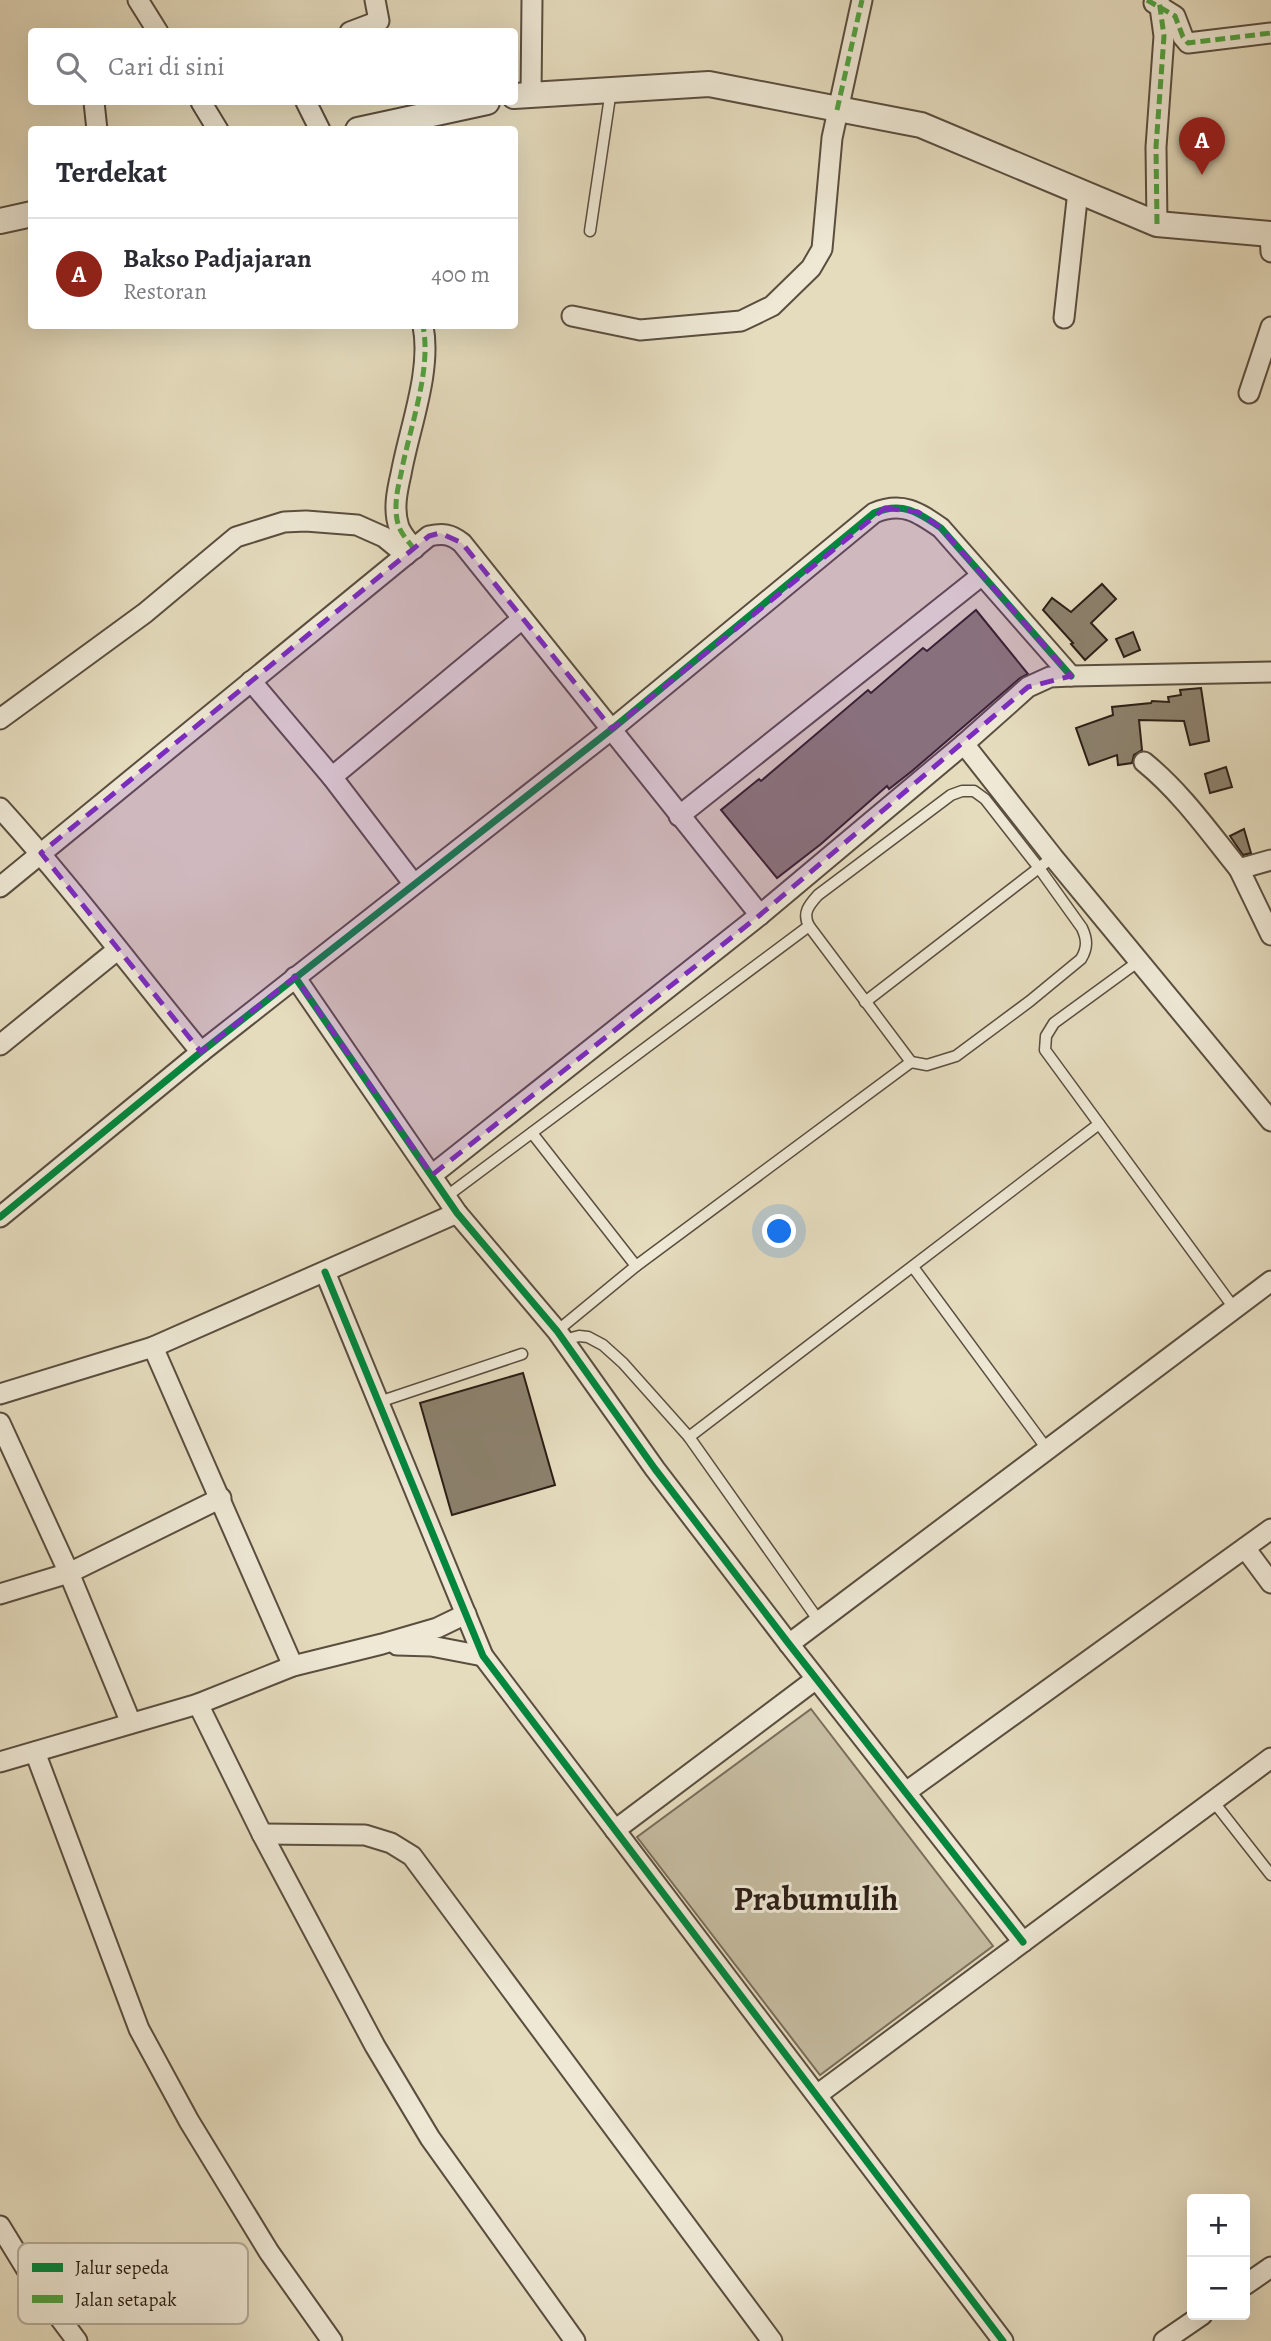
<!DOCTYPE html>
<html lang="id">
<head>
<meta charset="utf-8">
<style>
  body { margin:0; font-family:Alegreya,serif; background:#f7f7f7; color:#2b2b33 }
  .controls { position:absolute; right:21px; bottom:21px; display:grid; overflow:hidden; border-radius:7px; box-shadow:0 7px 28px #0002 }
  .controls button { width:63px; height:63px; display:grid; place-items:center; padding:0; border:0; border-bottom:2px solid #e1e1e2; background:#fff; color:#2b2b33; font:35px sans-serif }
  .you { position:absolute; left:780px; top:1232px; width:24px; height:24px; margin:-18px; border:5px solid #fff; border-radius:50%; background:#1a73e8; box-shadow:0 0 0 10px #1a73e833 }
  .badge { display:grid; place-items:center; width:46px; height:46px; border-radius:50%; background:#8f2418; color:#fff; font-size:23px; font-weight:700 }
  .pin { position:absolute; translate:-50% -58px; filter:drop-shadow(0 2px 4px #0008) }
  .pin::after { content:''; position:absolute; top:37px; width:24px; height:21px; background:inherit; clip-path:polygon(0 0,100% 0,50% 100%) }
  .list { margin:0; padding:0; list-style:none }
  h2 { display:flex; justify-content:space-between; align-items:center; height:91px; margin:0; padding:0 28px; font-size:30px }
  h2 small { font-size:23px; font-weight:400; color:#7c7c81 }
  .list li { display:grid; grid-template-columns:46px 1fr auto; gap:21px; align-items:center; box-sizing:border-box; height:112px; padding:0 28px; border-top:2px solid #e1e1e2 }
  .list b { display:block; font-size:26px; white-space:nowrap }
  .list p { margin:0; font-size:23px; white-space:nowrap; color:#7c7c81 }
  .list em { font-size:23px; font-style:normal; color:#7c7c81 }
  .icon { flex:none; width:38px; height:38px; fill:none; stroke:currentColor; stroke-width:2; stroke-linecap:round; stroke-linejoin:round }
  .map { position:relative; flex:none; width:1271px; height:2341px; overflow:hidden }
  .search { position:absolute; background:#fff; box-shadow:0 7px 28px #0002; left:28px; top:28px; width:490px; height:77px; display:flex; align-items:center; gap:18px; box-sizing:border-box; padding:0 24px; border-radius:7px; color:#7c7c81; font-size:26px }
  .panel { position:absolute; background:#fff; box-shadow:0 7px 28px #0002; left:28px; top:126px; width:490px; height:203px; border-radius:7px }
  .map>svg:first-child { display:block }
</style>
</head>
<body>
<div class="map">
<svg width="1271" height="2341" viewBox="0 0 1271 2341">
  <rect width="100%" height="100%" fill="#e5dcbe"/>
  <filter id="stains"><feTurbulence type="fractalNoise" baseFrequency=".00286" numOctaves="4"/><feColorMatrix values="0 0 0 0 .2 0 0 0 0 .09 0 0 0 0 .02 0 0 0 .5 -.17"/></filter>
  <radialGradient id="worn" r=".72"><stop offset=".6" stop-color="#630" stop-opacity="0"/><stop offset="1" stop-color="#630" stop-opacity=".3"/></radialGradient>
  <polygon fill="#c6bca1" stroke="#796d5b" stroke-width="2" points="811,1709 993,1946 820,2075 637,1837"/>
  <g fill="#8c816d" stroke="#2c1e15" stroke-width="2">
    <polygon points="1102,584 1116,599 1091,623 1107,640 1085,660 1071,644 1073,643 1043,610 1052,598 1071,612"/>
    <polygon points="976,610 1028,674 1020,678 912,771 889,789 887,786 821,844 777,878 721,810 759,779 761,781 868,690 871,693 923,648 927,651"/>
    <polygon points="1133,632 1140,650 1124,657 1116,639"/>
    <polygon points="1201,688 1209,741 1190,745 1184,721 1139,720 1142,750 1134,755 1132,763 1118,765 1117,755 1089,765 1076,728 1113,715 1112,707 1151,703 1152,701 1169,702 1168,697 1181,695 1180,690"/>
    <polygon points="1226,767 1232,787 1210,793 1205,774"/>
    <polygon points="1244,829 1251,853 1243,855 1230,836"/>
    <polygon points="523,1373 555,1485 452,1515 420,1403"/>
  </g>
  <g fill="none" stroke-linecap="round" stroke-linejoin="round">
    <g stroke="#5a4e3f" stroke-width="13">
      <g id="service">
        <polyline points="590,231 611,90"/>
        <path d="M962,791H974L985,799L1039,868L1082,928C1087,939 1088,947 1081,959L1030,1001L956,1056L927,1065L911,1062L809,926C802,913 809,905 818,895L951,795Z"/>
        <polyline points="1139,961 1054,1023 1046,1036 1045,1050 1234,1308"/>
        <polyline points="865,1002 1053,857"/>
        <polyline points="532,1133 636,1266"/>
        <polyline points="447,1196 809,926"/>
        <polyline points="913,1267 1047,1449"/>
        <polyline points="557,1331 636,1266 911,1062"/>
        <polyline points="564,1340 579,1336 588,1337 603,1345 623,1363 689,1437 819,1621"/>
        <polyline points="379,1402 522,1354"/>
        <polyline points="689,1437 1099,1124"/>
        <polyline points="1213,1801 1271,1875"/>
      </g>
    </g>
    <g stroke="#5a4e3f" stroke-width="23">
      <g id="minor">
        <polyline points="138,0 158,32"/>
        <polyline points="1154,3 1175,16 1183,37 1188,43 1271,33"/>
        <polyline points="350,32 379,21 375,0"/>
        <polyline points="531,94 532,0"/>
        <polyline points="94,102 97,130"/>
        <polyline points="201,102 218,130"/>
        <polyline points="306,102 320,130"/>
        <polyline points="1157,224 1156,147 1164,36 1159,0"/>
        <polyline points="1270,234 1271,252"/>
        <polyline points="572,316 640,330 741,321 772,306 811,268 822,249 832,138 862,0"/>
        <polyline points="1064,318 1078,191"/>
        <polyline points="1249,393 1271,327"/>
        <path d="M414,549C409,542 402,535 399,527C393,510 397,491 401,474C409,429 432,371 423,326"/>
        <polyline points="251,681 332,777 413,883"/>
        <polyline points="0,719 145,613 236,537 284,522 306,521 357,525 384,537 406,555"/>
        <polyline points="964,744 1053,857 1271,1121"/>
        <path d="M1144,762C1182,793 1209,832 1239,869"/>
        <polyline points="332,777 522,619"/>
        <path d="M0,808C71,886 134,971 201,1052"/>
        <polyline points="679,816 982,575"/>
        <polyline points="1271,860 1239,869 1271,935"/>
        <path d="M0,887L429,536C443,533 451,534 462,543L760,915"/>
        <polyline points="295,977 457,1213 557,1331 655,1469 789,1644 1023,1942"/>
        <polyline points="0,1045 117,950"/>
        <polyline points="432,1175 760,915 964,744 1028,687 1050,677 1071,676 1271,672"/>
        <path d="M0,1217L201,1052L612,729L874,513C902,501 918,512 941,528L1071,676"/>
        <polyline points="325,1272 483,1656 1003,2341"/>
        <polyline points="153,1347 293,1666"/>
        <polyline points="0,1394 153,1347 457,1213"/>
        <polyline points="0,1423 69,1573 131,1723"/>
        <polyline points="1245,1548 1271,1583"/>
        <polyline points="0,1594 69,1573 221,1498"/>
        <polyline points="789,1644 1271,1281"/>
        <polyline points="397,1645 431,1646 483,1656"/>
        <polyline points="198,1704 262,1834 375,2046 430,2138 575,2341"/>
        <polyline points="35,1752 139,2029 189,2121 269,2252 332,2341"/>
        <polyline points="0,1762 198,1704 293,1666 382,1644 437,1628 466,1614"/>
        <polyline points="906,1792 1271,1529"/>
        <polyline points="615,1830 816,1679"/>
        <polyline points="262,1834 365,1835 391,1843 412,1856 772,2341"/>
        <polyline points="817,2095 1271,1758"/>
        <polyline points="0,2226 41,2293 77,2341"/>
        <polyline points="1245,2285 1271,2267"/>
        <polyline points="1164,2341 1202,2315"/>
      </g>
    </g>
    <g stroke="#5a4e3f" stroke-width="28">
      <g id="tertiary">
        <polyline points="514,96 709,84 921,125 1157,224 1271,234"/>
        <polyline points="358,130 487,102"/>
        <polyline points="0,221 32,214"/>
      </g>
    </g>
    <use href="#service" stroke="#eee8d5" stroke-width="10"/>
    <use href="#minor" stroke="#eee8d5" stroke-width="19"/>
    <use href="#tertiary" stroke="#eee8d5" stroke-width="24"/>
    <g stroke="#51a240" stroke-width="5" stroke-dasharray="10 5" stroke-linecap="butt">
      <polyline points="1147,0 1175,16 1183,37 1188,43 1271,33"/>
      <polyline points="837,110 862,0"/>
      <polyline points="1157,224 1156,147 1164,36 1159,0"/>
      <path d="M414,549C409,542 402,535 399,527C393,510 397,491 401,474C409,429 432,371 423,326"/>
    </g>
    <g stroke="#eee8d5" stroke-width="11">
      <g id="cycleway">
        <polyline points="295,977 457,1213 557,1331 655,1469 789,1644 1023,1942"/>
        <path d="M0,1217L201,1052L612,729L874,513C902,501 918,512 941,528L1071,676"/>
        <polyline points="325,1272 483,1656 1003,2341"/>
      </g>
    </g>
    <use href="#cycleway" stroke="#00873e" stroke-width="7"/>
  </g>
  <path fill="#7b2cbf" fill-opacity="0.2" stroke="#7b2cbf" stroke-width="5" stroke-dasharray="14 9" stroke-linejoin="round" d="M885,508L918,512L941,528L1071,676L1028,687L760,915L432,1175L295,977L201,1052L41,853L429,536L440,533L462,543L612,729Z"/>
  <g text-anchor="middle" dominant-baseline="central" stroke-width="6" stroke-linejoin="round" paint-order="stroke">
    <g font-size="33" font-weight="bold" fill="#2c1e15" stroke="#eee8d5">
      <text x="816" y="1898">Prabumulih</text>
    </g>
  </g>
  <rect x="18" y="2243" width="230" height="81" rx="10" fill="#eee8d5" stroke="#b4ab9b" stroke-width="2"/>
  <rect x="32" y="2263" width="31" height="9" fill="#00873e"/>
  <rect x="32" y="2295" width="31" height="8" fill="#51a240"/>
  <g font-size="19" fill="#2c1e15">
    <text x="75" y="2274">Jalur sepeda</text>
    <text x="75" y="2306">Jalan setapak</text>
  </g>
  <rect width="100%" height="100%" filter="url(#stains)"/>
  <rect width="100%" height="100%" fill="url(#worn)"/>
</svg>
<div class="controls">
<button>+</button>
<button>−</button>
</div>
<div class="you"></div>
<div class="pin badge" style="left:1202px;top:175px">A</div>
<div class="search"><svg class="icon" aria-label="search" viewBox="0 0 24 24"><circle cx="10" cy="10" r="6"/><path d="M15 15l6 6"/></svg>Cari di sini</div>
<section class="panel">
<h2>Terdekat<small></small></h2>
<ul class="list">
<li><span class="badge">A</span><div><b>Bakso Padjajaran</b><p>Restoran</p></div><em>400 m</em></li>
</ul>
</section>
</div>
</body>
</html>
